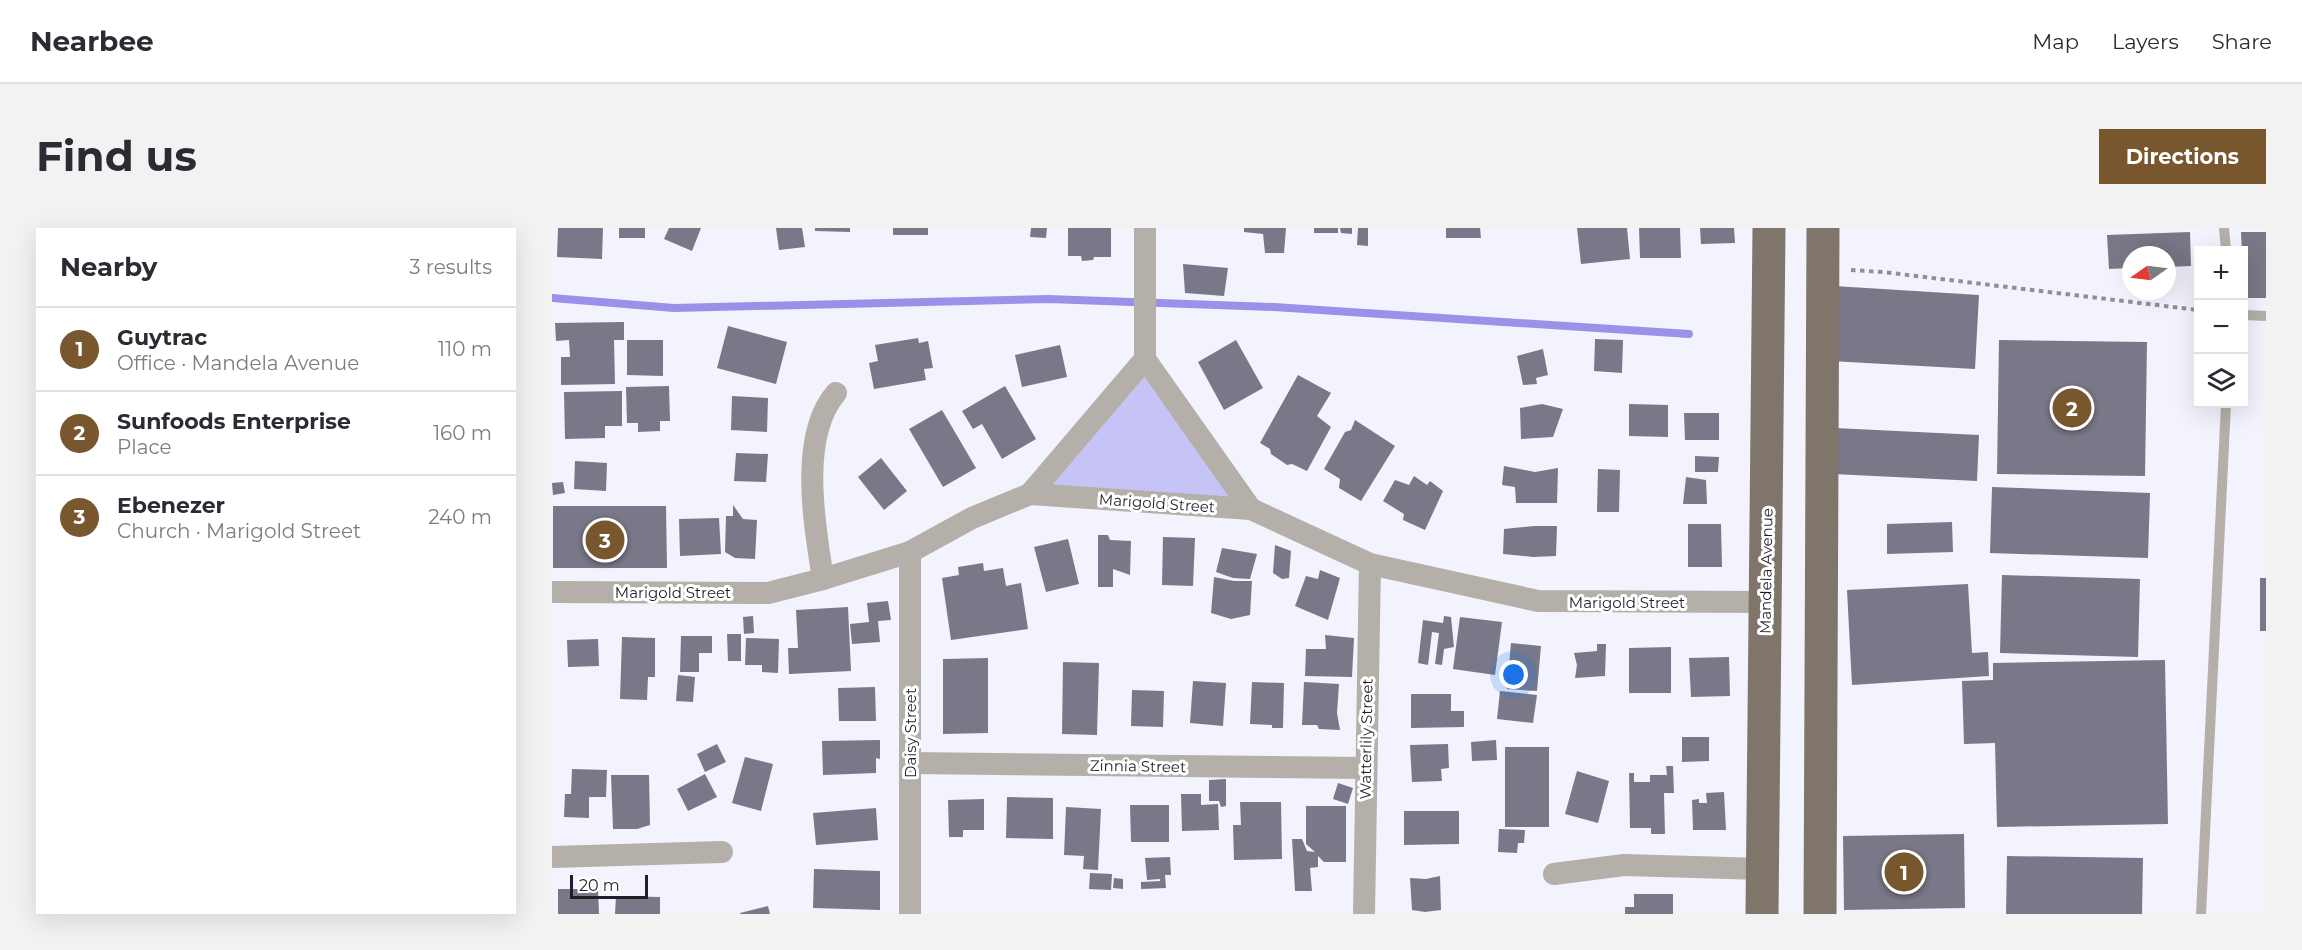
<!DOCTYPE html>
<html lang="en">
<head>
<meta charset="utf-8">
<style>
  body { margin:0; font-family:Montserrat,sans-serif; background:#f2f2f3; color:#2b2b33 }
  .controls { position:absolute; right:18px; top:18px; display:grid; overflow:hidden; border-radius:0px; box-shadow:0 6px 24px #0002 }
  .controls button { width:54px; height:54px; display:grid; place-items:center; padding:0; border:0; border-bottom:2px solid #e1e1e2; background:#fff; color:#2b2b33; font:30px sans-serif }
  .compass { position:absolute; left:1570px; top:18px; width:54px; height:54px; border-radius:50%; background:#fff; box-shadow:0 6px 24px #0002; rotate:256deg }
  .scale { position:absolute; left:18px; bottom:15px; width:78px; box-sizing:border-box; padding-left:6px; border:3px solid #201f26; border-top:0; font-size:16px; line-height:21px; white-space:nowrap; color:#201f26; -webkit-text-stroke:4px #fff; paint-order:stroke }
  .you { position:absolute; left:962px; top:447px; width:21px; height:21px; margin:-15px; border:4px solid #fff; border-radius:50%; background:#1a73e8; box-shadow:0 0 0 9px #1a73e833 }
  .badge { display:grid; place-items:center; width:39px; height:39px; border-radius:50%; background:#78562e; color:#fff; font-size:20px; font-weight:700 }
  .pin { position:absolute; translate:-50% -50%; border:3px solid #fff; box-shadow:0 2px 6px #0006 }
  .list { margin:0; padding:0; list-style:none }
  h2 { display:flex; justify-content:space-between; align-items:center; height:78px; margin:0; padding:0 24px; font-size:26px }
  h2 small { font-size:20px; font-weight:400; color:#7c7c81 }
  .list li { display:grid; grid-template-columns:39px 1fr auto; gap:18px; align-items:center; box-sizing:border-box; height:84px; padding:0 24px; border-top:2px solid #e1e1e2 }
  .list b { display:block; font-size:22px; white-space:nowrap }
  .list p { margin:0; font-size:20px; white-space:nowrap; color:#7c7c81 }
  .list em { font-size:20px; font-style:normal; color:#7c7c81 }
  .icon { flex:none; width:33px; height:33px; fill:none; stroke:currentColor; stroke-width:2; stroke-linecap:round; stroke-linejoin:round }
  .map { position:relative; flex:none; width:1714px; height:686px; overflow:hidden; border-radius:0px }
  header { display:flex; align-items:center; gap:36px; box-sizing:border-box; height:84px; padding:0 30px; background:#fff; border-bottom:2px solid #e1e1e2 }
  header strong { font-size:28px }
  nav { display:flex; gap:33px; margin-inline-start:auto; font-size:21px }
  .intro { display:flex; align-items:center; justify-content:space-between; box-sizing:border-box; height:144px; padding:0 36px }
  h1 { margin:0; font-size:42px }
  .button { padding:15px 27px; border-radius:0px; background:#78562e; color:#fff; font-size:21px; font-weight:700 }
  main { display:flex; gap:36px; padding:0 36px }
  aside { flex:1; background:#fff; border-radius:0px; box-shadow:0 6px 24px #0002 }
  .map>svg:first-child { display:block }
</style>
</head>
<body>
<header>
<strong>Nearbee</strong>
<nav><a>Map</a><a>Layers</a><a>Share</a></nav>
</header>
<div class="intro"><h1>Find us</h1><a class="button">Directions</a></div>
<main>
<aside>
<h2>Nearby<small>3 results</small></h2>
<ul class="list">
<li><span class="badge">1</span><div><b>Guytrac</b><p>Office · Mandela Avenue</p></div><em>110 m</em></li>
<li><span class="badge">2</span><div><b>Sunfoods Enterprise</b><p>Place</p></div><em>160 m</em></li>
<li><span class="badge">3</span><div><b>Ebenezer</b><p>Church · Marigold Street</p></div><em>240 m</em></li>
</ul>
</aside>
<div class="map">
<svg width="1714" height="686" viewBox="0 0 1714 686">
  <rect width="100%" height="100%" fill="#f3f3fe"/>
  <polygon fill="#c6c3f6" points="592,149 682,272 499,257"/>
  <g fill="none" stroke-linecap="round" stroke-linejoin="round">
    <polyline stroke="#9a92e9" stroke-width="8" points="0,70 122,80 496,71 722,79 1137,106"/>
  </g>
  <g fill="#787888">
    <polygon points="6,0 51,0 50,31 5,29"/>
    <rect x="67" y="0" width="26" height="10"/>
    <polygon points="117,0 149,0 140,23 112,11"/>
    <polygon points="224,0 250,0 253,19 227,22"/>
    <polygon points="263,0 298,0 298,4 263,3"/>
    <rect x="341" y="0" width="35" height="7"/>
    <polygon points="479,0 495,0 494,10 478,9"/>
    <polygon points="516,0 559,0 559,29 542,29 541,32 530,33 529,28 516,28"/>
    <polygon points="692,0 734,0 732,25 713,25 711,6 692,4"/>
    <rect x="762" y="0" width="24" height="5"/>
    <polygon points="788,0 800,0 800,6 789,5"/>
    <polygon points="806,0 816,0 816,18 805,17"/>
    <polygon points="894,0 928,0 929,10 894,10"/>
    <polygon points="1025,0 1075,0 1078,31 1029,36"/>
    <polygon points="1087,0 1128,0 1129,30 1088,30"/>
    <polygon points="1148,0 1182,0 1183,15 1149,16"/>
    <polygon points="1638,4 1639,38 1615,39 1615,27 1579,27 1579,40 1557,41 1555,7"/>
    <polygon points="1689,4 1714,4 1714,70 1692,70"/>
    <polygon points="631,36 676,40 672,68 633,65"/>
    <polygon points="1282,58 1427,67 1423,141 1278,133"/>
    <polygon points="72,94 72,112 62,112 63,156 9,157 9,129 18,129 17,112 4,113 3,95"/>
    <polygon points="176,98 235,114 224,156 165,140"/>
    <polygon points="366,110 367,115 376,113 381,140 372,141 374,152 322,161 317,135 326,133 323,117"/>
    <polygon points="1043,111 1071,112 1070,145 1042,143"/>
    <polygon points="75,112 111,112 111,148 75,147"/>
    <polygon points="684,112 711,160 672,182 646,134"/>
    <polygon points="1447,112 1595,114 1593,248 1445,246"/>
    <polygon points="508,117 515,149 470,159 463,127"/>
    <polygon points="991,121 996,147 984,150 985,156 971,157 965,128"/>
    <polygon points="746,147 779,165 765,188 779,199 755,243 740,236 735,237 719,226 718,221 708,215"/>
    <polygon points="117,158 118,193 108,193 108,203 86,204 86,195 75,195 74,159"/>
    <polygon points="453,158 484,211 450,231 430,196 421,201 410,183"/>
    <polygon points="70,163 70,198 53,198 53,210 13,211 12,164"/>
    <polygon points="180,168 216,170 215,204 179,202"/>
    <polygon points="990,176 1011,181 1001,209 969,211 968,180"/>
    <polygon points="1077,176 1116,177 1116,209 1077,208"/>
    <polygon points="390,182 424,240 391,259 357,201"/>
    <polygon points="1132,185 1167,185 1167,212 1133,212"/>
    <polygon points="803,192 843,218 809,273 787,260 788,251 772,241 793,204 799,202"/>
    <polygon points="1283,200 1427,207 1425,253 1281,246"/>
    <polygon points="184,225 216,226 214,254 182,253"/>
    <polygon points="1143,228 1167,229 1166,244 1143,244"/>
    <polygon points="329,230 355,263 332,282 306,249"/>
    <polygon points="23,233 55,235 54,263 22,261"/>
    <polygon points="952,238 983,244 1006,240 1005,275 964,275 963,259 950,257"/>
    <polygon points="1046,241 1068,242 1067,284 1045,284"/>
    <polygon points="862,248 875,257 878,253 891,263 873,302 851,292 852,286 831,273 843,252 857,257"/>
    <polygon points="1134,249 1154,252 1155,276 1131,276"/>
    <polygon points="11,254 13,265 1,267 0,255"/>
    <polygon points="1440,259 1598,265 1596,330 1438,325"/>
    <polygon points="181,277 191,291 205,292 203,331 183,330 173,324 174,288 181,288"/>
    <polygon points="1,278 114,278 115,340 1,340"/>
    <polygon points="167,290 169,326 128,328 127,291"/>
    <polygon points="1400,294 1401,324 1335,326 1335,296"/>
    <polygon points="1136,296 1169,296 1170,339 1136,339"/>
    <polygon points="982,298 1005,298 1004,328 981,329 951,326 952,301"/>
    <polygon points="546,307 556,307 558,312 579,313 578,347 561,341 561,359 546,359"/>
    <polygon points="611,309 643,310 641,358 610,357"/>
    <polygon points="516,311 527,356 494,364 482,319"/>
    <polygon points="723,317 739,323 737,350 730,351 721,345"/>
    <polygon points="670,320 705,326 698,351 681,350 664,344"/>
    <polygon points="431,335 432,343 451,340 454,358 469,355 476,401 399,412 390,350 407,347 406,339"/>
    <polygon points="768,342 788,350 776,392 743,378 754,348 766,351"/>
    <polygon points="1450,347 1588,351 1586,429 1448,425"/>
    <polygon points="662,349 682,353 700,353 698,387 679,391 659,385"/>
    <rect x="1708" y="350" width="6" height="53"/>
    <polygon points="1416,356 1420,425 1436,424 1437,448 1300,457 1295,362"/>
    <polygon points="336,373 339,392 326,393 328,414 300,416 298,396 317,394 315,375"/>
    <polygon points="296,379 299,443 237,446 236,420 246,420 244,382"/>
    <polygon points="201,388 202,405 192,406 191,389"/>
    <polygon points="892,388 899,389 902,419 892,421 890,437 883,436 887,405 880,404 876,437 866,435 871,392 891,395"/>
    <polygon points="908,389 950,394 943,447 901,441"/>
    <polygon points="175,406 189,406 189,433 176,433"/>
    <polygon points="773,407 802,410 800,449 753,448 754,421 774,421"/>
    <polygon points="129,408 160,408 160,425 147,425 147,444 128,444"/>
    <polygon points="70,409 103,410 103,449 96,449 95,472 68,471"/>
    <polygon points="194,410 227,411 226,445 210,444 210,437 193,437"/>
    <polygon points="46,411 47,438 16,439 15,412"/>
    <polygon points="959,415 989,418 985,463 955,461"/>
    <polygon points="1045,416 1054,416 1053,448 1023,450 1025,437 1022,425 1045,423"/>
    <polygon points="1119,419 1119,465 1077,465 1077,420"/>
    <polygon points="1177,429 1178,468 1139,469 1137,430"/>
    <polygon points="436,430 436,505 391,506 391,431"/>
    <polygon points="1613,432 1616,596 1445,599 1443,515 1412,516 1410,453 1441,452 1441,435"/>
    <polygon points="511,434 547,435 545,507 510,506"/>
    <polygon points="126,447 143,449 141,474 124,473"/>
    <polygon points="641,453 674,455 671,498 638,495"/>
    <polygon points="700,454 732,455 731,500 720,500 720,497 698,496"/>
    <polygon points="752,454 787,456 785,485 788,502 767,501 765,497 750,497"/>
    <polygon points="323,459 324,493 287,493 286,460"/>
    <polygon points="580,462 612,463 611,499 579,498"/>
    <polygon points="948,463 985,467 981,495 945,491"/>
    <polygon points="859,466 899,466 899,483 912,483 912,499 859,500"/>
    <polygon points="1130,509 1157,509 1157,533 1130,534"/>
    <polygon points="328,512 328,531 324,530 324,545 271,547 270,513"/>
    <polygon points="944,512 945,532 920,533 919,514"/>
    <polygon points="165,516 174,534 153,544 145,526"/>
    <polygon points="896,516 897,540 889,541 890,553 860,554 858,517"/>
    <rect x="953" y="519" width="44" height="80"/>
    <polygon points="193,529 221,536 209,583 180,575"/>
    <polygon points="1114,538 1121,538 1122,565 1112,565 1113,606 1099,606 1099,600 1078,600 1077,545 1082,545 1082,554 1098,554 1098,547 1115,547"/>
    <polygon points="20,541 55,542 54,569 37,569 37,590 12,589 13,566 19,566"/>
    <polygon points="1025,543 1057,553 1046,595 1013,586"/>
    <polygon points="153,546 165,569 136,583 125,561"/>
    <polygon points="59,547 97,547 98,597 85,601 61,601"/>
    <polygon points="674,551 674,578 669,579 667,573 657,573 657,552"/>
    <polygon points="786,555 801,560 796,576 781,571"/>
    <polygon points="1172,564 1174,602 1141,602 1140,572 1147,571 1147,575 1155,575 1154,565"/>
    <polygon points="629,566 649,566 649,577 666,576 667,602 630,603"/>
    <polygon points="455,569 501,570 501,611 454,610"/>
    <polygon points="432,571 432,602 411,602 411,609 397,609 396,572"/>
    <polygon points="688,574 729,574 730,631 682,632 681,597 689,597"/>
    <polygon points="578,577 617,577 617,614 579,614"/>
    <polygon points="754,578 794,578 794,634 772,634 766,628 766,639 758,640 760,663 743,663 740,611 750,611 755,623 763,624 754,616"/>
    <polygon points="514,579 549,581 546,642 531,641 532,628 512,627"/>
    <polygon points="324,580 326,612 264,617 261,585"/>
    <polygon points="852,583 907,583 907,616 852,617"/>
    <polygon points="947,601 973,602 972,615 966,615 965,625 946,624"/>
    <polygon points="1412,606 1413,680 1292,682 1291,608"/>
    <polygon points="1455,628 1591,630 1590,686 1454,686"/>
    <polygon points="618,629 619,647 613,647 614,660 589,661 589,654 608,653 608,651 595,652 593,630"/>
    <polygon points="262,641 328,643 328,682 261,680"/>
    <polygon points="538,645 560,646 559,662 537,661"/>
    <polygon points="888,648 889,682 873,684 860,682 858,650 874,651"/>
    <polygon points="562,650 571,651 571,661 561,660"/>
    <polygon points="6,661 46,661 47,686 6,686"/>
    <polygon points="1082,666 1121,666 1121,686 1073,686 1073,679 1082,679"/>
    <polygon points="64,668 108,669 108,686 63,686"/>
    <polygon points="216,678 218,686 188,686 188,685"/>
  </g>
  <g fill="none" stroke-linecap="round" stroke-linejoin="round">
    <polyline stroke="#908f99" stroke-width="4" stroke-dasharray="4.5 4.5" stroke-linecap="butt" points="1299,42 1331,44 1646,82"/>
    <g stroke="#b5afa9" stroke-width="10">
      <polyline points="1672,0 1674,22"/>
      <polyline points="1692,87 1714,88"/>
      <polyline points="1649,686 1674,176"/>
    </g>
    <g stroke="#b5afa9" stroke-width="22">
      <polyline points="593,131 699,281"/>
      <polyline points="478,266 593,131 593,0"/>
      <path d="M271,351C263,299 246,209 284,165"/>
      <polyline points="0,364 216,365 271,351 358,324 420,290 478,266 699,281 818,336 986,373 1214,374"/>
      <polyline points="358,535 813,540"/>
      <polyline points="0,629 170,624"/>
      <polyline points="1002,646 1072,637 1211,641"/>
      <polyline points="358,686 358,324"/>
      <polyline points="812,686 818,336"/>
    </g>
    <g stroke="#80756a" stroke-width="33">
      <polyline points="1210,686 1217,0"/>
      <polyline points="1268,686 1271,0"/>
    </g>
  </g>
  <g text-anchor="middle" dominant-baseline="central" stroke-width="6" stroke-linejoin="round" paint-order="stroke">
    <g font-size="15" fill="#201f26" stroke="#fff">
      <text transform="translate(605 275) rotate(4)">Marigold Street</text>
      <text transform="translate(1214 343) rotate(-89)">Mandela Avenue</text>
      <text x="121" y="364">Marigold Street</text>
      <text x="1075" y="374">Marigold Street</text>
      <text transform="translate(358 505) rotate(-90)">Daisy Street</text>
      <text transform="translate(814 511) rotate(-89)">Watterlily Street</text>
      <text transform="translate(586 538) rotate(1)">Zinnia Street</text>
    </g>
  </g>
</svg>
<div class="controls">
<button>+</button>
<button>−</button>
<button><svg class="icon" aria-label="layers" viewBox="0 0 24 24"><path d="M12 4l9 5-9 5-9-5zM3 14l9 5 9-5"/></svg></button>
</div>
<svg class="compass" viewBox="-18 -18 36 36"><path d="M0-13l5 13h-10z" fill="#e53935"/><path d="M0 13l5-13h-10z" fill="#7c7c81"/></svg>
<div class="scale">20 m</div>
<div class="you"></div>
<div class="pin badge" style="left:1352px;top:644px">1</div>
<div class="pin badge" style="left:1520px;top:180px">2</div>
<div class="pin badge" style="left:53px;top:312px">3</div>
</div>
</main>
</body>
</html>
